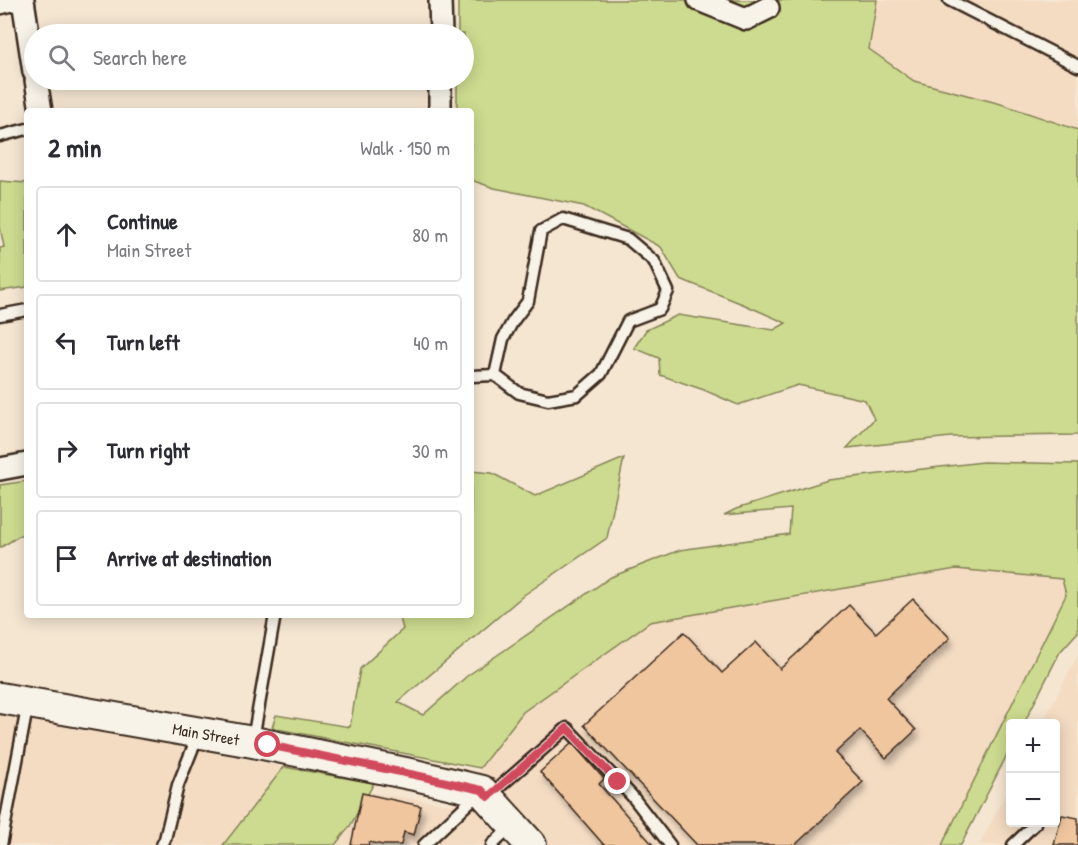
<!DOCTYPE html>
<html lang="en">
<head>
<meta charset="utf-8">
<style>
  body { margin:0; font-family:"Patrick Hand",sans-serif; background:#f7f7f7; color:#2b2b33 }
  .controls { position:absolute; right:18px; bottom:18px; display:grid; overflow:hidden; border-radius:6px; box-shadow:0 3px 15px #0003 }
  .controls button { width:54px; height:54px; display:grid; place-items:center; padding:0; border:0; border-bottom:2px solid #e1e1e2; background:#fff; color:#2b2b33; font:30px sans-serif }
  .stop { position:absolute; width:18px; height:18px; margin:-14px; border:4px solid #d1495b; border-radius:50%; background:#fff }
  .stop.end { background:#d1495b; border-color:#fff; box-shadow:0 2px 6px #0008 }
  .list { margin:0; padding:0; list-style:none }
  h2 { display:flex; justify-content:space-between; align-items:center; height:78px; margin:0; padding:0 24px; font-size:26px }
  h2 small { font-size:20px; font-weight:400; color:#7c7c81 }
  .list li { display:grid; grid-template-columns:39px 1fr auto; gap:18px; align-items:center; box-sizing:border-box; height:96px; margin:0 12px 12px; padding:0 12px; border:2px solid #e1e1e2; border-radius:6px }
  .list b { display:block; font-size:22px; white-space:nowrap }
  .list p { margin:0; font-size:20px; white-space:nowrap; color:#7c7c81 }
  .list em { font-size:20px; font-style:normal; color:#7c7c81 }
  .icon { flex:none; width:33px; height:33px; fill:none; stroke:currentColor; stroke-width:2; stroke-linecap:round; stroke-linejoin:round }
  .map { position:relative; flex:none; width:1078px; height:845px; overflow:hidden }
  .search { position:absolute; background:#fff; box-shadow:0 3px 15px #0003; left:24px; top:24px; width:450px; height:66px; display:flex; align-items:center; gap:15px; box-sizing:border-box; padding:0 21px; border-radius:33px; color:#7c7c81; font-size:22px }
  .panel { position:absolute; background:#fff; box-shadow:0 3px 15px #0003; left:24px; top:108px; width:450px; height:510px; border-radius:6px }
  .map>svg:first-child { display:block }
</style>
</head>
<body>
<div class="map">
<svg width="1078" height="845" viewBox="0 0 1078 845">
  <defs>
    <filter id="shadow"><feDropShadow dx="3.5" dy="6" stdDeviation="3" flood-color="#0004"/></filter>
  </defs>
  <rect width="100%" height="100%" fill="#f5e6d2"/>
  <filter id="ink" filterUnits="userSpaceOnUse"><feTurbulence type="fractalNoise" baseFrequency=".0167" numOctaves="2"/><feDisplacementMap in="SourceGraphic" scale="12" xChannelSelector="R" yChannelSelector="G"/><feConvolveMatrix kernelMatrix="1 2 1 2 8 2 1 2 1" color-interpolation-filters="sRGB"/></filter>
  <g filter="url(#ink)">
    <g fill="#f4dcc3">
      <polygon points="877,0 1078,0 1078,130 1001,104 914,81 869,49"/>
      <polygon points="956,569 1063,579 1066,595 942,845 335,845 350,826 369,792 453,805 523,712 650,622"/>
      <polygon points="1078,655 1078,845 979,845 1010,785 1010,822 1056,822 1056,724 1042,723"/>
      <polygon points="0,706 284,767 223,845 0,845"/>
    </g>
    <g fill="#ccdb8f" stroke="#848256" stroke-width="1.5">
      <polygon points="458,0 877,0 869,49 914,81 1001,104 1078,130 1078,435 951,437 847,448 874,419 865,400 798,385 738,405 704,390 660,375 659,358 634,348 646,330 678,315 774,330 786,323 745,305 680,279 661,247 584,206 494,188 471,180 471,111 457,111 457,80 464,80 464,34 458,34"/>
      <polygon points="0,181 27,183 27,287 0,291 0,248 4,247 0,227"/>
      <polygon points="624,458 607,538 524,595 398,702 423,715 467,676 611,577 680,550 789,534 791,509 724,515 736,509 828,480 983,462 1078,464 1078,632 1060,652 1024,723 1010,724 1010,749 961,845 942,845 1066,595 1062,579 956,569 650,622 523,712 480,768 272,728 276,715 350,727 360,669 403,629 399,615 471,615 471,471 492,473 535,496"/>
      <polygon points="27,481 27,531 0,548 0,485"/>
      <polygon points="284,767 374,783 350,826 335,845 223,845"/>
    </g>
    <g fill="#f0c69f" stroke="#3b2a1e" stroke-width="1.5" filter="url(#shadow)">
      <polygon points="913,599 950,638 886,698 916,730 886,758 860,730 835,753 863,782 795,845 697,845 584,725 684,632 722,673 756,642 780,669 849,605 876,633"/>
      <polygon points="572,743 604,779 599,784 653,845 604,845 540,772"/>
      <polygon points="362,793 421,806 414,835 404,832 401,845 383,845 369,842 368,845 351,845"/>
      <polygon points="1062,815 1078,818 1078,845 1054,845"/>
    </g>
    <g fill="none" stroke-linecap="round" stroke-linejoin="round">
      <g stroke="#3b2a1e" stroke-width="15">
        <g id="lane">
          <polyline points="949,0 1078,66"/>
          <polyline points="0,136 27,129"/>
          <polyline points="0,315 27,310"/>
          <polyline points="471,376 495,375 519,393 548,400 577,395 601,374 628,321 660,309 668,291 654,261 628,239 563,219 541,231 528,301 513,321 503,339 495,375"/>
          <polyline points="253,739 275,615"/>
          <polyline points="488,797 567,728 632,796 670,845"/>
          <polyline points="1,845 28,703"/>
          <polyline points="162,845 165,839 178,785 198,735"/>
          <polyline points="424,845 477,795"/>
          <polyline points="492,845 511,827"/>
          <polyline points="1013,845 1035,824"/>
        </g>
      </g>
      <g stroke="#3b2a1e" stroke-width="26">
        <g id="street">
          <polyline points="23,0 34,72"/>
          <polyline points="440,0 441,34"/>
          <polyline points="699,0 746,19 768,8"/>
          <polyline points="0,3 12,0"/>
          <polyline points="36,80 41,111"/>
          <polyline points="440,111 440,80"/>
          <polyline points="0,469 27,464"/>
        </g>
      </g>
      <g stroke="#3b2a1e" stroke-width="34">
        <polyline id="secondary" points="0,698 253,742 415,775 482,791 531,845"/>
      </g>
      <use href="#lane" stroke="#f7f3e8" stroke-width="10"/>
      <use href="#street" stroke="#f7f3e8" stroke-width="21"/>
      <use href="#secondary" stroke="#f7f3e8" stroke-width="30"/>
    </g>
  </g>
  <g fill="none" stroke-linecap="round" stroke-linejoin="round" filter="url(#ink)">
    <polyline stroke="#d1495b" stroke-width="8" points="268,745 415,775 482,790 488,797 567,728 618,782"/>
  </g>
  <g text-anchor="middle" dominant-baseline="central" stroke-width="4.5" stroke-linejoin="round" paint-order="stroke">
    <g font-size="16" fill="#3b2a1e" stroke="#f7f3e8">
      <text transform="translate(206 734) rotate(10)">Main Street</text>
    </g>
  </g>
</svg>
<div class="controls">
<button>+</button>
<button>−</button>
</div>
<div class="stop" style="left:268px;top:745px"></div>
<div class="stop end" style="left:618px;top:782px"></div>
<div class="search"><svg class="icon" aria-label="search" viewBox="0 0 24 24"><circle cx="10" cy="10" r="6"/><path d="M15 15l6 6"/></svg>Search here</div>
<section class="panel">
<h2>2 min<small>Walk · 150 m</small></h2>
<ul class="list">
<li><svg class="icon" aria-label="ahead" viewBox="0 0 24 24"><path d="M12 20V5M6 11l6-6 6 6"/></svg><div><b>Continue</b><p>Main Street</p></div><em>80 m</em></li>
<li><svg class="icon" aria-label="left" viewBox="0 0 24 24"><path d="M17 20v-9H6M10 6l-5 5 5 5"/></svg><div><b>Turn left</b></div><em>40 m</em></li>
<li><svg class="icon" aria-label="right" viewBox="0 0 24 24"><path d="M7 20v-9h11M14 6l5 5-5 5"/></svg><div><b>Turn right</b></div><em>30 m</em></li>
<li><svg class="icon" aria-label="arrive" viewBox="0 0 24 24"><path d="M6 21V4h12l-3 4 3 4H6"/></svg><div><b>Arrive at destination</b></div></li>
</ul>
</section>
</div>
</body>
</html>
